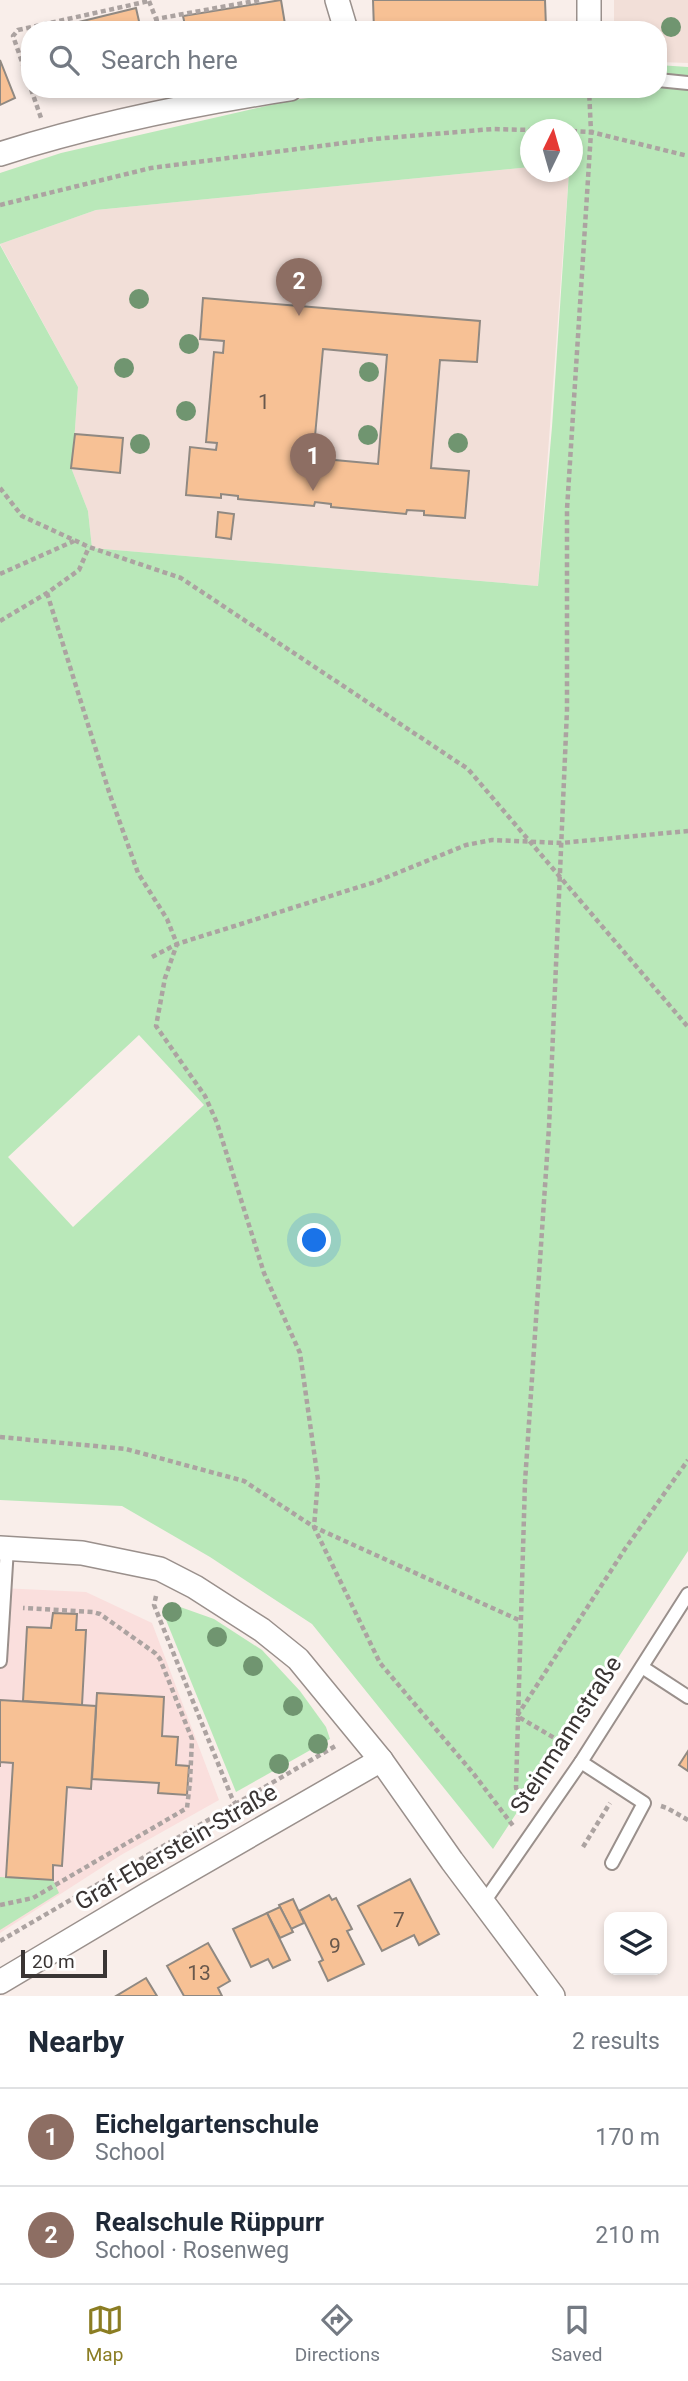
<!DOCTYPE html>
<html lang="en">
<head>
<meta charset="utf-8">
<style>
  body { margin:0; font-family:Roboto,sans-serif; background:#f6f6f7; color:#1f2937 }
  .controls { position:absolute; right:21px; bottom:21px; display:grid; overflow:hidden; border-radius:14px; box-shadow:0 4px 10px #0003 }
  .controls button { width:63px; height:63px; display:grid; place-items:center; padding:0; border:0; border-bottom:2px solid #e0e1e3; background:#fff; color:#1f2937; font:35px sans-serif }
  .compass { position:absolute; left:520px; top:119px; width:63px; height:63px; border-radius:50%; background:#fff; box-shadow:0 4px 10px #0003; rotate:5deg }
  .scale { position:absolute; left:21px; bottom:18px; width:86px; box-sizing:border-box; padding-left:7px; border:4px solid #3a3534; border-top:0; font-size:19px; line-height:24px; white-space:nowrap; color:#3a3534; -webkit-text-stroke:5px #fff; paint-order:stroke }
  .you { position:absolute; left:315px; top:1241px; width:24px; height:24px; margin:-18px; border:5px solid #fff; border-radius:50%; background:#1a73e8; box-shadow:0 0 0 10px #1a73e833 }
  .badge { display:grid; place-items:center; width:46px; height:46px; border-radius:50%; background:#8b7d23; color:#fff; font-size:23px; font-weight:700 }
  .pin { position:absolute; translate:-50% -58px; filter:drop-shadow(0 2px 4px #0008) }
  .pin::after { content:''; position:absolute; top:37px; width:24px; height:21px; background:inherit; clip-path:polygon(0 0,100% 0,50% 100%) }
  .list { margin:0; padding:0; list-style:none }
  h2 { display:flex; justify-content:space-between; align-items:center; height:91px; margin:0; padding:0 28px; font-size:30px }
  h2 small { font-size:23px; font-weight:400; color:#747a83 }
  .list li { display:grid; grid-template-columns:46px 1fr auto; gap:21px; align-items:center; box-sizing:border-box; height:98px; padding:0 28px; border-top:2px solid #e0e1e3 }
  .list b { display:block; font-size:26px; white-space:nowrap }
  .list p { margin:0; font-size:23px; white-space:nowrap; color:#747a83 }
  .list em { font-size:23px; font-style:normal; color:#747a83 }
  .icon { flex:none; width:38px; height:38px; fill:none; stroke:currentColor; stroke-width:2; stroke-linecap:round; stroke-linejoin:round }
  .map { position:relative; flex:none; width:688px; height:1996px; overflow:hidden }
  .search { position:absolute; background:#fff; box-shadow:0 4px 10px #0003; left:21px; right:21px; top:21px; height:77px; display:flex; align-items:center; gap:18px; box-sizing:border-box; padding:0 24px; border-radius:28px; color:#747a83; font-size:26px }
  .sheet { height:287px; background:#fff }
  nav { display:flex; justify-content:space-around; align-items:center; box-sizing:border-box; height:98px; border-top:2px solid #e0e1e3; background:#fff; font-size:19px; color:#747a83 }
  nav a { display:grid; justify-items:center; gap:4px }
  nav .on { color:#8b7d23 }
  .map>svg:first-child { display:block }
</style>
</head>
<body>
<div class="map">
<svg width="688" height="1996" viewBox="0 0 688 1996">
  <rect width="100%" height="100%" fill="#f9eeea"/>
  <g fill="#f2dfd8">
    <polygon points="614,0 688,0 688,63 658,62 658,30 614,30"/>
    <polygon points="530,167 530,172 569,172 538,586 92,548 88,511 72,470 78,387 0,244 96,210"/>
  </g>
  <polygon fill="#fadfdd" points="0,1588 86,1592 152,1623 219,1800 121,1855 0,1933"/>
  <g fill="#b9e8b9" fill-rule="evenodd">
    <path d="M658,65L688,67V1551L493,1849L312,1624L210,1557L122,1506L0,1500V245L78,387L72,470L88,511L92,548L538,586L552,427L569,172H572V130H530V167L96,210L0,244V173L61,153L292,100L385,89H658ZM139,1035L204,1105L73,1227L8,1157Z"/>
    <polygon points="169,1603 214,1619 262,1650 300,1691 326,1727 330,1739 236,1792 166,1620"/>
    <polygon points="0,1877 53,1880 59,1893 0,1930"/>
  </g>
  <g fill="#f7c195" stroke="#908982" stroke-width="2" fill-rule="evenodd">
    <polygon points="281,0 286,30 186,30 183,16"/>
    <polygon points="373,0 545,0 546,27 374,30"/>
    <polygon points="136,8 141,30 46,30"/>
    <polygon points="0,60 15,98 0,105"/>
    <path d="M203,298L480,321L477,362L440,360L431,468L469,471L465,518L424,515V511L407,510L406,514L331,507V504L315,502L314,506L238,499V496L221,494V498L186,495L190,447L216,450L217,443L206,442L214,352L223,353L224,341L200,339ZM323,349L387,355L378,464L313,458Z"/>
    <polygon points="75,434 123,438 120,473 71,468"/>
    <polygon points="218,512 234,514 231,539 216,537"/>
    <polygon points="53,1613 77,1614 76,1630 86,1630 82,1705 23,1701 27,1627 51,1628"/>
    <polygon points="97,1693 164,1697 162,1736 178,1737 176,1765 189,1766 187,1795 158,1793 159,1783 92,1779"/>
    <polygon points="0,1700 96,1706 91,1789 67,1787 62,1866 53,1865 53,1880 6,1877 13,1763 0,1762 0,1767"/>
    <polygon points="688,1751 688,1771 679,1765"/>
    <polygon points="410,1879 439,1934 419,1945 414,1935 382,1951 358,1906"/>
    <polygon points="329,1895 332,1900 336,1898 352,1929 347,1931 364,1964 328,1981 319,1962 323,1960 299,1911"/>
    <polygon points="293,1899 304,1923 291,1929 279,1905"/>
    <polygon points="280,1907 293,1932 280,1938 267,1913"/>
    <polygon points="267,1913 290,1960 273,1968 268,1959 251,1967 233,1929"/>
    <polygon points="208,1943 230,1981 218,1988 222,1996 184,1996 167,1966"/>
    <polygon points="146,1978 157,1996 116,1996"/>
  </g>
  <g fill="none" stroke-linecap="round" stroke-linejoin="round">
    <g stroke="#9a908c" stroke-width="16">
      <g id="service">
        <polyline points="658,80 688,83"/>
        <polyline points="0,1661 7,1548"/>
        <polyline points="642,1667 688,1697"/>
        <polyline points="581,1762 644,1803 612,1863"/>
        <polyline points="484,1902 581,1762 688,1594"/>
      </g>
    </g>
    <g stroke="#9a908c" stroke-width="26">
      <g id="minor">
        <polyline points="337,0 346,30"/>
        <polyline points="589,30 589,0"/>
        <path d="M0,154C94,124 192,104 290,89"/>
        <polyline points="0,1548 82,1553 160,1569 195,1587 262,1630 298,1659 381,1760 452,1861 553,1996"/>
        <polyline points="0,1982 148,1894 381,1760"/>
      </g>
    </g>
    <g stroke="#aca3a1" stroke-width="4.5" stroke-dasharray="5 3.5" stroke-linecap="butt">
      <polyline points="149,1 156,19 260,0"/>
      <polyline points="156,19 160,30"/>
      <polyline points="30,85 13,36 18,30 149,1"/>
      <polyline points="31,89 41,118"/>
      <polyline points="572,131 591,132 688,156"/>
      <polyline points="0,205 151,168 374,139 493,129 530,130"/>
      <polyline points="0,488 22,516 89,547 181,578 468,769 688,1027"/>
      <polyline points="0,574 74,541"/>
      <polyline points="47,593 110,795 138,873 167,919 177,944 165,978 156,1026 205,1096 217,1123 264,1273 300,1353 318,1480 314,1527 521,1621"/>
      <polyline points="0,621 47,593 79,570 89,547"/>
      <polyline points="152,957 177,944 375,882 466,845 492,840 561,843 688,831"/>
      <polyline points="0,1437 126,1449 244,1481 314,1527 380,1663 473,1773 514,1827"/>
      <polyline points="156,1596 154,1605 232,1798 242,1814"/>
      <polyline points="568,1746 517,1716 625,1549 688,1460"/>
      <polyline points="661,1806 667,1808 688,1820"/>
      <polyline points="521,1815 516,1787 525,1482 549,1127 567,710 567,509 591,132 589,89"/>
      <polyline points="583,1847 610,1803"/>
      <polyline points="0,1905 33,1898 187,1808 190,1782 192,1739 160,1659 155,1653 100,1614 93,1612 23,1608"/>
      <polyline points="0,1941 337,1745"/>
    </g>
    <use href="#service" stroke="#fff" stroke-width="12"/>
    <use href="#minor" stroke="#fff" stroke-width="23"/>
  </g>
  <g fill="#709570">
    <circle cx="671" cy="27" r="10"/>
    <circle cx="139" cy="299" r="10"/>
    <circle cx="189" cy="344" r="10"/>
    <circle cx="124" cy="368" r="10"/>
    <circle cx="369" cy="372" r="10"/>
    <circle cx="186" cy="411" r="10"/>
    <circle cx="368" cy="435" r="10"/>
    <circle cx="458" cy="443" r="10"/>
    <circle cx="140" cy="444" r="10"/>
    <circle cx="172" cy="1612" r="10"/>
    <circle cx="217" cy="1637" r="10"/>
    <circle cx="253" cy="1666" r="10"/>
    <circle cx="293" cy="1706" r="10"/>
    <circle cx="318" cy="1744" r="10"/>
    <circle cx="279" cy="1764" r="10"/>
  </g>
  <g text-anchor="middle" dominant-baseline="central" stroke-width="6" stroke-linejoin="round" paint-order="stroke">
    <g font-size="21" fill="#69584c">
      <text x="264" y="402">1</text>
      <text x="399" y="1920">7</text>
      <text x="335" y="1946">9</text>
      <text x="199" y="1973">13</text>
    </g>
    <g font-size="24" fill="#3a3534" stroke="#fff">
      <text transform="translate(566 1735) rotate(-57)">Steinmannstraße</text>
      <text transform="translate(176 1847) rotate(-30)">Graf-Eberstein-Straße</text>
    </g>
  </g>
</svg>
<div class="controls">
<button><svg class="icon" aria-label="layers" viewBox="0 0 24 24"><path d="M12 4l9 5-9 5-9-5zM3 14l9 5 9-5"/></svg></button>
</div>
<svg class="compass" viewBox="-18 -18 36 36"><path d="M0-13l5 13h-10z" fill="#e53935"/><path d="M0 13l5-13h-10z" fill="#747a83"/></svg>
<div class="scale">20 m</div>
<div class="you"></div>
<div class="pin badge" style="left:313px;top:491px;background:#8d6e63">1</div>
<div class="pin badge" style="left:299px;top:316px;background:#8d6e63">2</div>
<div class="search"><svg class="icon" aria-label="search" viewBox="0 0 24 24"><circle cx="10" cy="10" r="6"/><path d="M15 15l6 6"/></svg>Search here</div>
</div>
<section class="sheet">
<h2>Nearby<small>2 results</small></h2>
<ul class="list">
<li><span class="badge" style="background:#8d6e63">1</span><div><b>Eichelgartenschule</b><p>School</p></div><em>170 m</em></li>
<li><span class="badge" style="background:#8d6e63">2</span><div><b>Realschule Rüppurr</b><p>School · Rosenweg</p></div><em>210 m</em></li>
</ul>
</section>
<nav>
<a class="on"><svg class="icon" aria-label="map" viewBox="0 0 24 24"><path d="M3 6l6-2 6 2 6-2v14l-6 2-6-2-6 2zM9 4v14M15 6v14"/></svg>Map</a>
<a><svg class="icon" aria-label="directions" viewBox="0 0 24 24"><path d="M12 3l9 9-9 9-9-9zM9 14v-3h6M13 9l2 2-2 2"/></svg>Directions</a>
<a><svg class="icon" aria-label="saved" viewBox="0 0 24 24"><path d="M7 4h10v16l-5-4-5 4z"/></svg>Saved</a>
</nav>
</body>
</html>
